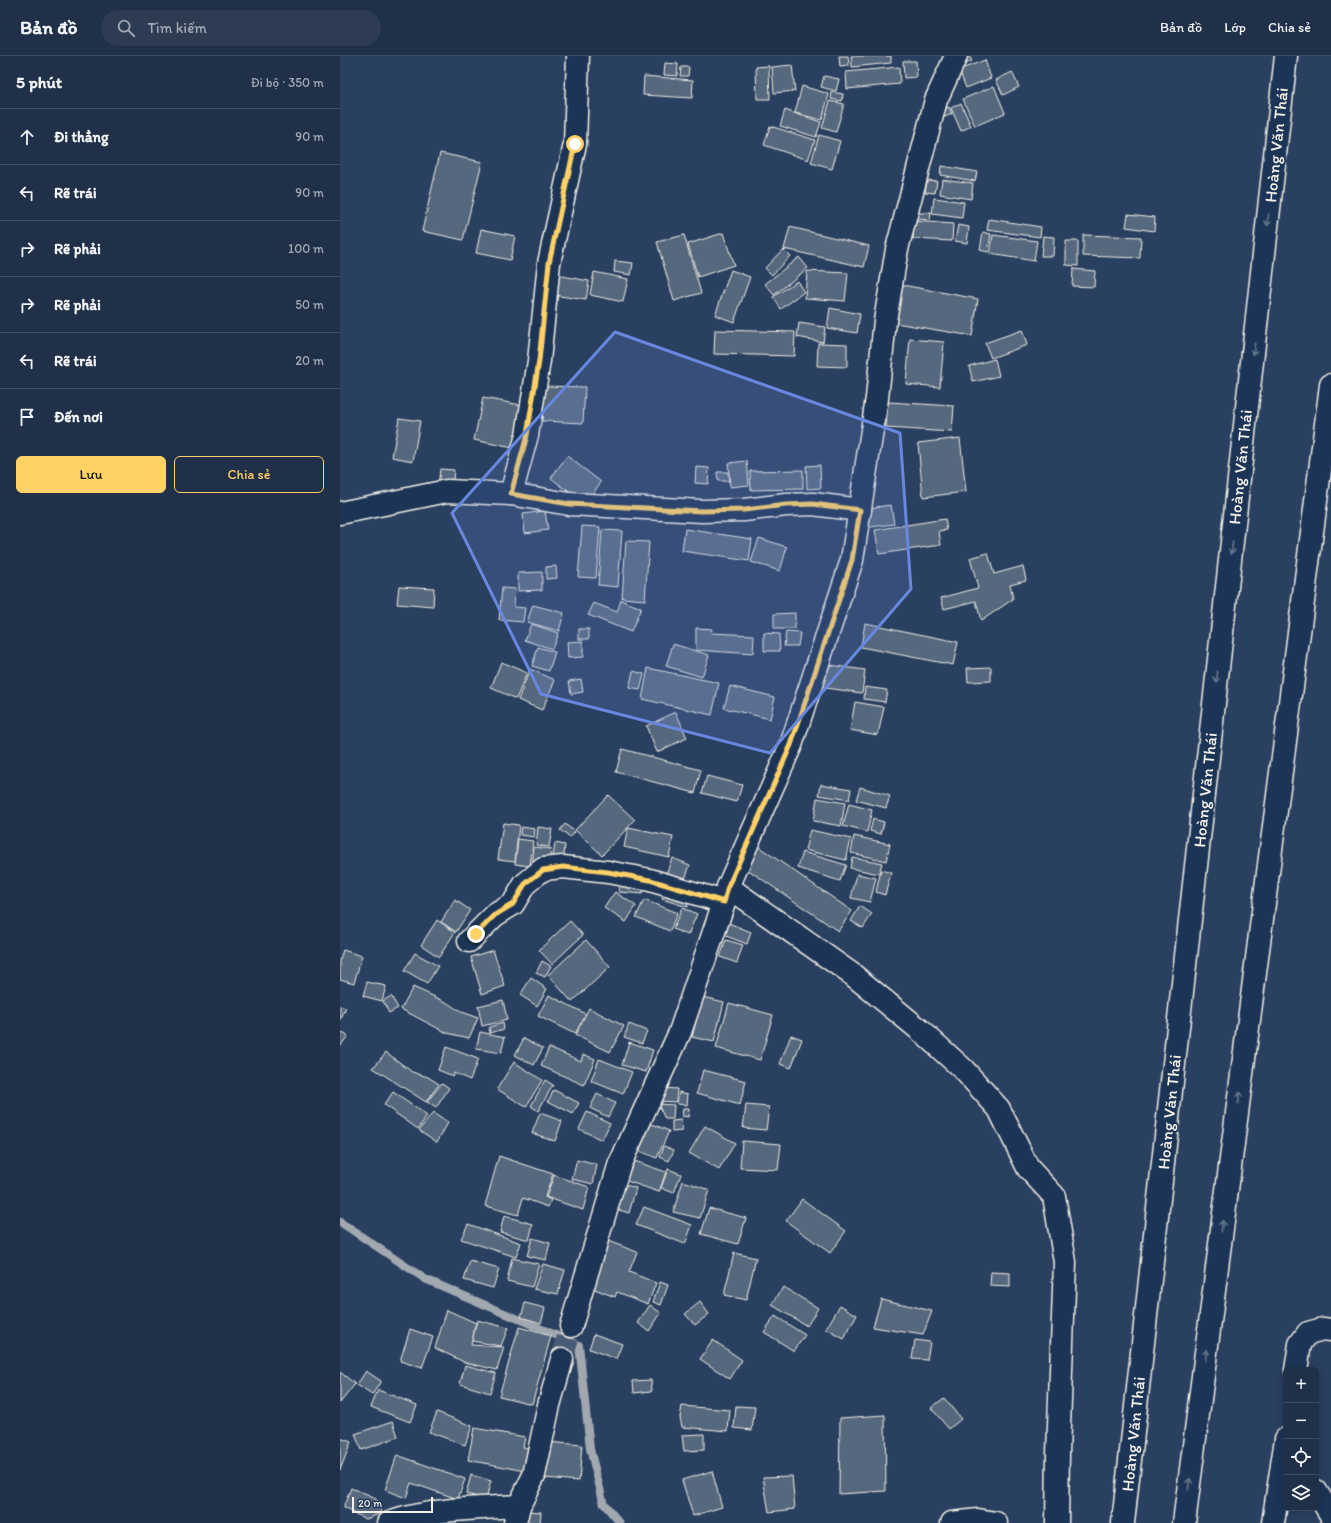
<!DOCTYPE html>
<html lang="vi">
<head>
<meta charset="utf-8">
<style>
  body { margin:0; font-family:Itim,sans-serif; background:#2d3c52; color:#f1f3f6 }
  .controls { position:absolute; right:12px; bottom:12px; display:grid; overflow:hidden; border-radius:6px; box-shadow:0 2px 10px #0003 }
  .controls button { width:36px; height:36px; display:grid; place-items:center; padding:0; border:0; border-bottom:1px solid #3d4b60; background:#203048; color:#f1f3f6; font:20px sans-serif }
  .scale { position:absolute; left:12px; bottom:10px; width:81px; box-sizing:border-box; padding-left:4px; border:2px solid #f4f1e8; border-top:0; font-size:11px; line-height:14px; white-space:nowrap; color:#f4f1e8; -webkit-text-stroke:3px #1d3557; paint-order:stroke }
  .stop { position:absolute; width:12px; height:12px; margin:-9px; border:3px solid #ffd166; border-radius:50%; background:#fff }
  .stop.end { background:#ffd166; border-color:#fff; box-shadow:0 1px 4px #0008 }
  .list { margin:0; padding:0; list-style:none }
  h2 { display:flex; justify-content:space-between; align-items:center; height:52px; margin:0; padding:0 16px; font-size:17px }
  h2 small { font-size:13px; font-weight:400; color:#a2a9b4 }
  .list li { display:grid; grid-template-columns:26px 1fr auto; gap:12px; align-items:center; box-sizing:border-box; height:56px; padding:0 16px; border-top:1px solid #3d4b60 }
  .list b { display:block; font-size:15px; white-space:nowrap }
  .list em { font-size:13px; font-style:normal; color:#a2a9b4 }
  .actions { display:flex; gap:8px; padding:12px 16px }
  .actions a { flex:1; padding:9px 0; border:1px solid #ffd166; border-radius:6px; text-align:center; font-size:14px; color:#ffd166 }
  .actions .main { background:#ffd166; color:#111 }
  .icon { flex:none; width:22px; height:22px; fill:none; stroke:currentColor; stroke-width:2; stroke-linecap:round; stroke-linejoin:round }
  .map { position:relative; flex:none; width:991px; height:1467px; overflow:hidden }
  header { display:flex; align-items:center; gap:24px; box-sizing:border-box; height:56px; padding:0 20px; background:#203048; border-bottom:1px solid #3d4b60 }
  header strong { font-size:19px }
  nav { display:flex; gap:22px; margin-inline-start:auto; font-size:14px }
  .search { width:280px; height:36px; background:#2d3c52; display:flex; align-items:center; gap:10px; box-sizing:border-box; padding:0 14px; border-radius:22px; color:#a2a9b4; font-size:15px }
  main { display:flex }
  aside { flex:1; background:#203048 }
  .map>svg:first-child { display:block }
</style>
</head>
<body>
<header>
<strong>Bản đồ</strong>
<div class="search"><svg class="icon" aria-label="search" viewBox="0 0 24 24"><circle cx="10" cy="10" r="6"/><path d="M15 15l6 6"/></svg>Tìm kiếm</div>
<nav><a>Bản đồ</a><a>Lớp</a><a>Chia sẻ</a></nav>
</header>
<main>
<aside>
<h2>5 phút<small>Đi bộ · 350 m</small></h2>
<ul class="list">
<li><svg class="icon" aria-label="ahead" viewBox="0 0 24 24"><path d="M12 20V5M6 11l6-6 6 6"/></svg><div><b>Đi thẳng</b></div><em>90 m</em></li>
<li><svg class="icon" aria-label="left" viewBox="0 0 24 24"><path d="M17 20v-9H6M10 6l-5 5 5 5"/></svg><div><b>Rẽ trái</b></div><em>90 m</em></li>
<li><svg class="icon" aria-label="right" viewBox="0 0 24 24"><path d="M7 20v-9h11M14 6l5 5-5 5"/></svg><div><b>Rẽ phải</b></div><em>100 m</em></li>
<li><svg class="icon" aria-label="right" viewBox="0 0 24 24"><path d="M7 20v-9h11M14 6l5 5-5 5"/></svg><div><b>Rẽ phải</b></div><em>50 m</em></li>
<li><svg class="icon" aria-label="left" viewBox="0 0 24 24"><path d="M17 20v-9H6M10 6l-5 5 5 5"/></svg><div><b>Rẽ trái</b></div><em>20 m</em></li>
<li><svg class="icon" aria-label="arrive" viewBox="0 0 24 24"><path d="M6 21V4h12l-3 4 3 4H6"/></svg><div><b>Đến nơi</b></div></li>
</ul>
<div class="actions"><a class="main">Lưu</a><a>Chia sẻ</a></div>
</aside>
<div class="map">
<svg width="991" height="1467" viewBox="0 0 991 1467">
  <rect width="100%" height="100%" fill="#2a4060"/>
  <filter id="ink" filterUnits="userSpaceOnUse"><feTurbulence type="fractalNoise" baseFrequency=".025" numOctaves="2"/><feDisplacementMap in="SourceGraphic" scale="8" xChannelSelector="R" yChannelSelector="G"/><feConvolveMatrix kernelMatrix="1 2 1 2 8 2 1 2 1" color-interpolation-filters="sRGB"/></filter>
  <g filter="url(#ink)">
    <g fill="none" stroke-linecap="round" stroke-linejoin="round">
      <polyline stroke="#a1a8b0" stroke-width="8" points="0,1166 85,1223 239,1289 250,1393 264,1448 280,1467"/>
    </g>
    <g fill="#56677d" stroke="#f4f1e8">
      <polygon points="499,0 508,0 509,10 500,11"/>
      <polygon points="511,0 551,0 551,7 512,11"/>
      <polygon points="627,0 629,0 632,5 621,10 618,5"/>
      <polygon points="645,4 651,22 626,32 619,14"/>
      <polygon points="563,5 576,5 577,21 564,22"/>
      <polygon points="325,7 338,8 337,20 324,19"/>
      <polygon points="452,9 455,35 434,37 432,11"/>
      <polygon points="429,10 430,43 417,43 416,11"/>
      <polygon points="341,11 349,11 348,20 340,20"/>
      <polygon points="559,11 560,28 507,33 506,16"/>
      <polygon points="672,16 679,31 663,39 656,24"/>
      <polygon points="304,20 353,24 352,42 303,39"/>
      <polygon points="484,20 499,23 496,35 481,31"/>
      <polygon points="462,30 489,38 482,64 455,57"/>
      <polygon points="654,30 665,57 635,70 623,43"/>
      <polygon points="492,36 503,38 502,45 491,43"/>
      <polygon points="490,45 504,48 496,76 482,72"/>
      <polygon points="621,47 631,70 621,75 611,52"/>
      <polygon points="609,51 612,58 600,63 598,56"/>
      <polygon points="445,54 481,66 476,81 440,70"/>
      <polygon points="430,70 475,84 468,104 424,89"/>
      <polygon points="479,79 500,85 492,113 471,107"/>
      <polygon points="100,97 142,106 123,184 82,175"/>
      <polygon points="601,110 637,116 635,125 600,119"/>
      <polygon points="602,123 633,127 631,143 600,138"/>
      <polygon points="587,124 597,125 595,137 585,136"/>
      <polygon points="594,142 624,146 622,162 592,158"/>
      <polygon points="578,157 591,157 590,164 577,163"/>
      <polygon points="788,158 815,161 814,175 786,171"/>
      <polygon points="649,163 701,171 700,181 647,174"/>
      <polygon points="574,165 613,168 612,185 573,183"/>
      <polygon points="618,169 629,171 627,187 615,185"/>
      <polygon points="450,171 529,190 524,211 444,193"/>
      <polygon points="141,173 175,180 170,204 136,197"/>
      <polygon points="643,176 651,178 648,196 640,194"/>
      <polygon points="383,177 394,209 358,221 348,188"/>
      <polygon points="344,179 361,237 334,245 317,186"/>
      <polygon points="653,179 697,185 694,205 650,198"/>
      <polygon points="743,179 801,181 800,202 743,200"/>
      <polygon points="703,180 714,181 713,200 701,200"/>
      <polygon points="726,185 738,185 738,210 726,209"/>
      <polygon points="443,193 450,200 432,219 425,212"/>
      <polygon points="459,201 468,212 434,239 425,228"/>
      <polygon points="275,205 293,207 291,219 274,216"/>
      <polygon points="733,213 755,215 754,231 732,230"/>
      <polygon points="391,214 410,221 394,266 375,259"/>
      <polygon points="467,215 508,217 505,245 465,242"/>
      <polygon points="254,216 288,223 283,246 250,239"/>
      <polygon points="217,219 249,225 246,244 213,239"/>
      <polygon points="457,225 464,236 441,253 433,241"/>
      <polygon points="557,228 638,243 632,280 550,266"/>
      <polygon points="490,252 520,258 517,277 487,272"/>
      <polygon points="459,267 485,271 483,286 457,281"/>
      <polygon points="375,274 455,276 454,300 374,298"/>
      <polygon points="682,274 687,289 651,302 645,287"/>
      <polygon points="570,283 604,286 600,331 566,328"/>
      <polygon points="478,287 507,288 507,311 477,310"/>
      <polygon points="655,303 659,320 633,326 629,310"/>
      <polygon points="204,330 245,331 243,367 202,365"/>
      <polygon points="143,342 181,349 173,392 134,384"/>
      <polygon points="548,346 614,350 612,376 546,372"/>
      <polygon points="59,362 80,365 73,405 52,401"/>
      <polygon points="620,382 626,436 583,441 578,387"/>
      <polygon points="227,400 261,426 245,448 211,422"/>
      <polygon points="407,405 409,429 390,431 388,407"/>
      <polygon points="480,409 481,432 467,433 466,410"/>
      <polygon points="356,411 369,412 368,428 355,427"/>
      <polygon points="100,413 114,414 112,432 98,431"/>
      <polygon points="463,414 463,433 411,434 410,415"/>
      <polygon points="377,416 388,416 389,425 378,425"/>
      <polygon points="551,449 554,468 524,472 521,453"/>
      <polygon points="205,455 208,474 185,477 183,458"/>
      <polygon points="605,463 607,474 599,475 601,489 539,498 535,474"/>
      <polygon points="242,470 260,471 256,522 238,521"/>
      <polygon points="345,473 412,483 409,505 342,495"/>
      <polygon points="262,474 282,475 278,531 258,529"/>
      <polygon points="419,482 447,491 440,515 411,506"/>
      <polygon points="286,485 309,486 305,544 282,542"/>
      <polygon points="648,497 654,518 683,510 686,524 670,528 673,543 641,565 636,545 604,553 601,542 638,532 630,502"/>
      <polygon points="216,510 217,522 206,523 206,511"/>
      <polygon points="202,516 202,534 178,535 178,517"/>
      <polygon points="59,530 94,532 93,551 57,548"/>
      <polygon points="162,532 175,533 174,551 185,552 183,566 159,564"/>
      <polygon points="281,544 301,552 291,576 248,559 254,547 277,556"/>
      <polygon points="193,549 224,557 219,575 187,566"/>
      <polygon points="455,557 455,573 434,573 434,558"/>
      <polygon points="525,567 618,586 613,609 521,591"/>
      <polygon points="191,568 218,577 212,593 185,584"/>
      <polygon points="356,572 372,573 371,577 414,579 413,598 356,594"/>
      <rect x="239" y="573" width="10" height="10"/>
      <polygon points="446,576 460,577 458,590 444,590"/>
      <polygon points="424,577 439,578 440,595 424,595"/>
      <polygon points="243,585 243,601 228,602 227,586"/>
      <polygon points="333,588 369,599 362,621 326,610"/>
      <polygon points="198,591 215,596 209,615 192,610"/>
      <polygon points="161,606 187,617 176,643 151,632"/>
      <polygon points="481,608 525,614 522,637 478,631"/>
      <polygon points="651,611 651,625 628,626 627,612"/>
      <polygon points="308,612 379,627 372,659 302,643"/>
      <polygon points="190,613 215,624 202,654 178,644"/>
      <polygon points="293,615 304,618 300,634 289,632"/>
      <polygon points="241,623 243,636 231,638 229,625"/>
      <polygon points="390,630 435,641 430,663 384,652"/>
      <polygon points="525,631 547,634 545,646 524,643"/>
      <polygon points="515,646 544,651 538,679 510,674"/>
      <polygon points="336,656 347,682 317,696 306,670"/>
      <polygon points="282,693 361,714 355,737 276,716"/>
      <polygon points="367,720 402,729 397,746 362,737"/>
      <polygon points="481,728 511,733 509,744 479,739"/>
      <polygon points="520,731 550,740 546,752 516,744"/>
      <polygon points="268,739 295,764 262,799 235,774"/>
      <polygon points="477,742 505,747 501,770 473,765"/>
      <polygon points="509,748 532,754 527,776 503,770"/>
      <polygon points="533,763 544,766 541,778 530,775"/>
      <polygon points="163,767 179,769 175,805 158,803"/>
      <polygon points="225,768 235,776 230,782 220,774"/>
      <polygon points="181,771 195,773 194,781 180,779"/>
      <polygon points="198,771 212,773 209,791 196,789"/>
      <polygon points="288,772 333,781 329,801 284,791"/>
      <polygon points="470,774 511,783 506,804 465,794"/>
      <polygon points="514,780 550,788 546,805 511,797"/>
      <polygon points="178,783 193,785 190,810 175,808"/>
      <polygon points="215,787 225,789 223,809 212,808"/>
      <polygon points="194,791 211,793 208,812 192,810"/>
      <polygon points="419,791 512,855 498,875 404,811"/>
      <polygon points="463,796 506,809 500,825 458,812"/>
      <polygon points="512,801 542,807 539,818 510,812"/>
      <polygon points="332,802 350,809 342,831 324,824"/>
      <polygon points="541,814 551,817 545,839 536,836"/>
      <polygon points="517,818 536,822 530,846 511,842"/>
      <polygon points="280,825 303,826 302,838 279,836"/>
      <polygon points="325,833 350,840 347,851 322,843"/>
      <polygon points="275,836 296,850 286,866 264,852"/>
      <polygon points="115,844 130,854 116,876 101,866"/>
      <polygon points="304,844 337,857 330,875 296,861"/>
      <polygon points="520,850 532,858 523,872 511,865"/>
      <polygon points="342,852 357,858 348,879 333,873"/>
      <polygon points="97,864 115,876 99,901 81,889"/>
      <polygon points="230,865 243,879 212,908 199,894"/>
      <polygon points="386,866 411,876 407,888 381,878"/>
      <polygon points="246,884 270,911 232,946 208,919"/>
      <polygon points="386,884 403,889 397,907 380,901"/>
      <polygon points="3,894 22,900 14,927 0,923 0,904"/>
      <polygon points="153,894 165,930 142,938 131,901"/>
      <polygon points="75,897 98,910 87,928 64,915"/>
      <polygon points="202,905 211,910 205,921 196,917"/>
      <polygon points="191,922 207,933 197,950 180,939"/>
      <polygon points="27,926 46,930 42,945 23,940"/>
      <polygon points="73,931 106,946 121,956 138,962 129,982 107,977 61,953"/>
      <polygon points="209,939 246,958 235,978 198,960"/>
      <polygon points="51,940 58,952 49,957 43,945"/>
      <polygon points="362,941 384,946 374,986 352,981"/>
      <polygon points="163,944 167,964 142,970 138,950"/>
      <polygon points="389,947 433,959 420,1004 376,992"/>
      <polygon points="0,950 6,952 0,965"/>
      <polygon points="249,952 284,970 270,996 235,979"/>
      <polygon points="163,967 164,973 150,977 149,971"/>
      <polygon points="289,968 307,975 302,987 284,981"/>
      <polygon points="0,976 8,980 0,990"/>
      <polygon points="140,976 165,981 161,997 136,993"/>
      <polygon points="451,979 462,983 451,1012 440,1008"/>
      <polygon points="184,982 203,992 194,1009 175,999"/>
      <polygon points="289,986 313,994 306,1016 282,1009"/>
      <polygon points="106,991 138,1003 130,1024 114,1017 113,1020 98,1014"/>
      <polygon points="209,991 241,1005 243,998 255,1003 244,1029 201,1010"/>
      <polygon points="46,996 72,1016 88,1021 99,1028 86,1046 33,1012"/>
      <polygon points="259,1003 292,1016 283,1038 251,1025"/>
      <polygon points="174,1006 202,1024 186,1051 157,1033"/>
      <polygon points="363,1014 406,1025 400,1049 357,1037"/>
      <polygon points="205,1024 213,1029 198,1055 191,1050"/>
      <polygon points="102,1027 109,1032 96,1052 87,1046"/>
      <polygon points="321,1032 337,1033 336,1046 319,1045"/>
      <polygon points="214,1034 239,1047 233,1058 208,1045"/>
      <polygon points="53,1036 87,1060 78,1073 44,1049"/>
      <polygon points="339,1036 348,1038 347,1049 337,1048"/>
      <polygon points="257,1038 275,1047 268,1061 250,1052"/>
      <polygon points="318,1048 334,1049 333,1063 325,1063"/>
      <polygon points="406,1049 429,1051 426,1074 403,1072"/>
      <polygon points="343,1053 349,1053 348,1061 342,1060"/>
      <polygon points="247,1056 270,1067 262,1084 239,1073"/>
      <polygon points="93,1057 108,1067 97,1086 79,1074"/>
      <polygon points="200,1057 222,1065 215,1085 192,1077"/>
      <polygon points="341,1064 342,1075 332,1076 332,1065"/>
      <polygon points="305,1065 329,1075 317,1102 294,1093"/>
      <polygon points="365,1070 395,1087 379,1114 349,1097"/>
      <polygon points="402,1085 441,1088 438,1114 400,1112"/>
      <polygon points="324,1090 334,1094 329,1105 320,1101"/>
      <polygon points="159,1100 213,1118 205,1141 211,1144 208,1151 183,1142 178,1159 145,1150"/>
      <polygon points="237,1104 257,1109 253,1128 232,1123"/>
      <polygon points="291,1104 326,1116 319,1136 284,1124"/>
      <polygon points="328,1113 341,1118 334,1137 321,1132"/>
      <polygon points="214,1119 249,1131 243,1154 206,1141"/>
      <polygon points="343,1125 369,1134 360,1162 333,1156"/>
      <polygon points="280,1127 296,1132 289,1157 273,1152"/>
      <polygon points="462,1143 506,1175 490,1197 446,1165"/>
      <polygon points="304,1151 352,1169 345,1188 296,1169"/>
      <polygon points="369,1152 406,1162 398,1188 361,1178"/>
      <polygon points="164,1160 193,1168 189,1184 160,1176"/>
      <polygon points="128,1168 181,1187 176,1201 121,1183"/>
      <polygon points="192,1182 210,1187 206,1204 187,1200"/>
      <polygon points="265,1184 297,1196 289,1216 316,1227 308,1248 277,1236 275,1241 247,1230"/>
      <polygon points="394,1197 416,1202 406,1244 384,1239"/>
      <polygon points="172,1202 199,1208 192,1231 167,1225"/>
      <polygon points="130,1205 159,1213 153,1232 124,1224"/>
      <polygon points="203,1208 225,1214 218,1238 194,1233"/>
      <polygon points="651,1216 670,1217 670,1231 650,1230"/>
      <polygon points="320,1226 328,1229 321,1249 313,1246"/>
      <polygon points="443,1231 478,1252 467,1270 432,1249"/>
      <polygon points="541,1243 592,1255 583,1279 533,1271"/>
      <polygon points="360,1246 369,1258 355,1269 345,1258"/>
      <polygon points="185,1247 205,1252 201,1267 181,1261"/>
      <polygon points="310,1249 321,1257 309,1275 298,1267"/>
      <polygon points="500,1249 517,1259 504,1283 486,1273"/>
      <polygon points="107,1254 136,1267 131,1289 164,1291 157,1314 124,1306 95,1292"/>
      <polygon points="435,1260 465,1279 454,1295 424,1276"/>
      <polygon points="137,1264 168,1272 161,1290 132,1285"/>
      <polygon points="179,1271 211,1280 192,1348 159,1340"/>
      <polygon points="70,1273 93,1281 82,1312 60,1305"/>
      <polygon points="254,1278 282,1288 276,1303 249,1293"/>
      <polygon points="373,1284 402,1304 390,1323 360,1303"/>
      <polygon points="575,1284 590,1286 587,1304 572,1303"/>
      <polygon points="125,1309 156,1317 150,1337 120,1328"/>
      <polygon points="26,1315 41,1325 32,1339 17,1329"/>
      <polygon points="0,1316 15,1328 0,1347"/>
      <polygon points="311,1324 312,1335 294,1337 293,1325"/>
      <polygon points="38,1334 77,1349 70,1366 31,1351"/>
      <polygon points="604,1342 621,1363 609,1373 591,1352"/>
      <polygon points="342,1350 390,1354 388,1375 342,1371 340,1361"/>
      <polygon points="396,1350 415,1351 412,1374 394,1372"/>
      <polygon points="97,1356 132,1370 125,1389 89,1376"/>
      <polygon points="545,1359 546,1435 499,1438 500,1362"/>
      <polygon points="53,1365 58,1381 21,1394 15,1378"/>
      <polygon points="134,1372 185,1381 183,1391 195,1394 191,1416 128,1404"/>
      <polygon points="364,1378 364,1394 344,1395 342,1379"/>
      <polygon points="0,1382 11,1386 0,1414"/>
      <polygon points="207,1386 242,1389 239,1425 204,1422"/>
      <polygon points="57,1399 125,1423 118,1443 71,1427 66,1442 45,1434"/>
      <polygon points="372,1415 382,1451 353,1460 342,1424"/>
      <polygon points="131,1419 151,1425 146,1443 126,1438"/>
      <polygon points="452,1420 455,1453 429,1456 423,1421"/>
      <polygon points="11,1432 36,1443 42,1457 26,1463 3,1452"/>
      <polygon points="187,1455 201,1456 200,1467 186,1467"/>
    </g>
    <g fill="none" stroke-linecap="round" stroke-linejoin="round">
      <polyline stroke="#485b74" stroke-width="22" stroke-dasharray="22 11" stroke-linecap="butt" points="222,1303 231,1270"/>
      <g stroke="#f4f1e8" stroke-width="25">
        <g id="minor">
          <polyline points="171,438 187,379 199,305 209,207 235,88 238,0"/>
          <polyline points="0,457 107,435 171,438 229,448 362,455 404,454 446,449 473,448 520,454"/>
          <polyline points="388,831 513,919 580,974 624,1014 659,1053 688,1112 714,1140 725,1206 718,1397 717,1467"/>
          <polyline points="129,885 155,859 173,848 185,828 203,813 223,811 268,816 310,824 384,846"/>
          <polyline points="231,1270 279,1110 340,976 384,846 388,831 451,689 512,504 537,342 545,265 557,193 596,44 616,0"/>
          <polyline points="956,1314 960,1288 968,1277 983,1273 991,1274"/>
          <polyline points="976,1435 991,1459"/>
          <path d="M49,1467C90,1453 135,1452 179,1450"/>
          <polyline points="175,1467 179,1450 194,1419 209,1349 222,1303"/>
          <polyline points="612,1467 638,1464 656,1467"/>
          <polyline points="933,1467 946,1383"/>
        </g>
      </g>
      <g stroke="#f4f1e8" stroke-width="25">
        <g id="major">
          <polyline points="783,1467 946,0"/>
          <polyline points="844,1467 991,329"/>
        </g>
      </g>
      <use href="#minor" stroke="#1d3557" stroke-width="22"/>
      <use href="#major" stroke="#1d3557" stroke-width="22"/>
    </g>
    <defs><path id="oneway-shaft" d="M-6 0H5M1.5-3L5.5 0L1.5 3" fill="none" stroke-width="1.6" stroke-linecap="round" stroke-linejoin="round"/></defs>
    <g stroke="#68778a">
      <use href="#oneway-shaft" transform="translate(928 164) rotate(96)"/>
      <use href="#oneway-shaft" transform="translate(914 293) rotate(96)"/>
      <use href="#oneway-shaft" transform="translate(892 492) rotate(96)"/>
      <use href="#oneway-shaft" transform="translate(877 621) rotate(96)"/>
      <use href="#oneway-shaft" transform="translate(899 1042) rotate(-83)"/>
      <use href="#oneway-shaft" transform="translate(882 1170) rotate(-83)"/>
      <use href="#oneway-shaft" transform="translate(866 1299) rotate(-83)"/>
      <use href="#oneway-shaft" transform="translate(849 1428) rotate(-83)"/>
    </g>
  </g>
  <g fill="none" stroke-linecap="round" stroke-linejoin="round" filter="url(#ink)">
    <polyline stroke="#ffd166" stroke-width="5" points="136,878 155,859 173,848 185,828 203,814 223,811 268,816 310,824 384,846 388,831 451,689 512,504 520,454 473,448 446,449 404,454 362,455 229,448 171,438 187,379 199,305 209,207 235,88"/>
  </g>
  <path fill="#6887de" fill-opacity="0.2" stroke="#6887de" stroke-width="3" stroke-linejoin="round" d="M275,276L560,377L571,533L430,697L201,638L112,457Z"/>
  <g text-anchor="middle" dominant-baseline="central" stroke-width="3.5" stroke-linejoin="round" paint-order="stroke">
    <g font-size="17" fill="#f4f1e8" stroke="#1d3557">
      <text transform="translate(936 89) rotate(-84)">Hoàng Văn Thái</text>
      <text transform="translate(900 411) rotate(-84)">Hoàng Văn Thái</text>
      <text transform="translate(865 734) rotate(-84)">Hoàng Văn Thái</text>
      <text transform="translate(829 1056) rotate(-84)">Hoàng Văn Thái</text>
      <text transform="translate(793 1378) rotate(-84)">Hoàng Văn Thái</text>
    </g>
  </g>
</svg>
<div class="controls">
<button>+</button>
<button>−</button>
<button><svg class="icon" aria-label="locate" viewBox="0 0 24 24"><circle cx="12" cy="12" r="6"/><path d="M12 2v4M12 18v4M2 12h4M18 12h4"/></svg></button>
<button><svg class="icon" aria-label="layers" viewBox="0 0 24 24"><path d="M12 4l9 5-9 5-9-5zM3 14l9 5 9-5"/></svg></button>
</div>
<div class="scale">20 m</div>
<div class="stop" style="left:235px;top:88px"></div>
<div class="stop end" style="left:136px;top:878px"></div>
</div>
</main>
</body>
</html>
